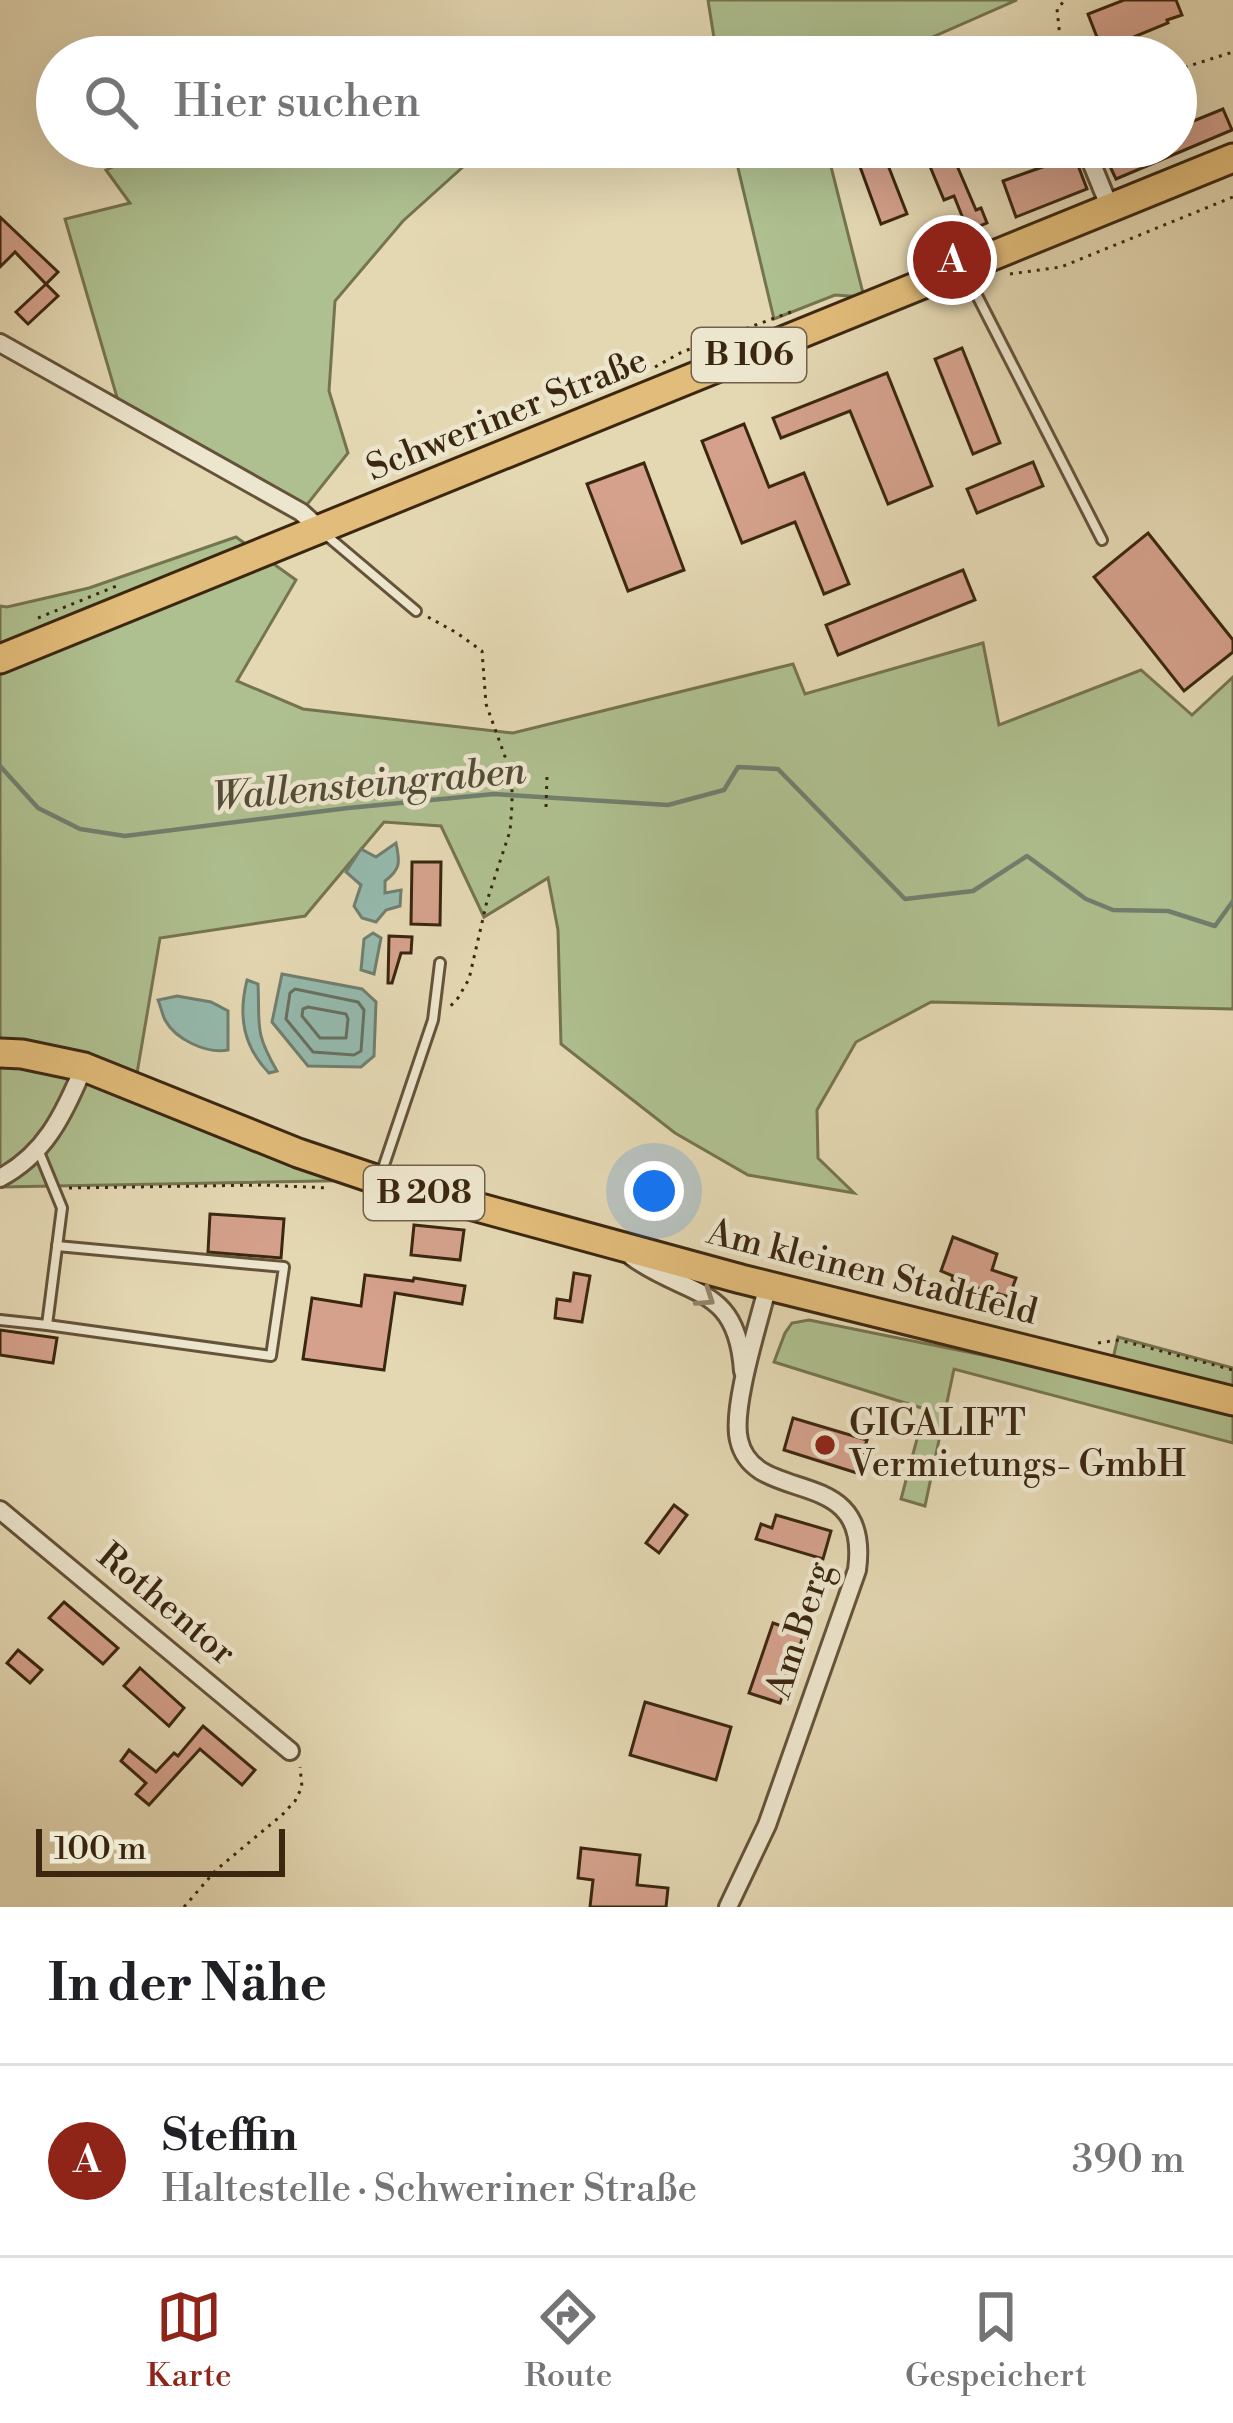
<!DOCTYPE html>
<html lang="de">
<head>
<meta charset="utf-8">
<style>
  body { margin:0; font-family:"Libre Bodoni",serif; background:#f2f2f2; color:#202124 }
  .scale { position:absolute; left:36px; bottom:30px; width:249px; box-sizing:border-box; padding-left:12px; border:6px solid #3b2710; border-top:0; font-size:33px; line-height:42px; white-space:nowrap; color:#3b2710; -webkit-text-stroke:9px #ede6ce; paint-order:stroke }
  .you { position:absolute; left:654px; top:1191px; width:42px; height:42px; margin:-30px; border:9px solid #fff; border-radius:50%; background:#1a73e8; box-shadow:0 0 0 18px #1a73e833 }
  .badge { display:grid; place-items:center; width:78px; height:78px; border-radius:50%; background:#8f2418; color:#fff; font-size:39px; font-weight:700 }
  .pin { position:absolute; translate:-50% -50%; border:6px solid #fff; box-shadow:0 3px 12px #0006 }
  .list { margin:0; padding:0; list-style:none }
  h2 { display:flex; justify-content:space-between; align-items:center; height:156px; margin:0; padding:0 48px; font-size:51px }
  h2 small { font-size:39px; font-weight:400; color:#757577 }
  .list li { display:grid; grid-template-columns:78px 1fr auto; gap:36px; align-items:center; box-sizing:border-box; height:192px; padding:0 48px; border-top:3px solid #e0e0e0 }
  .list b { display:block; font-size:45px; white-space:nowrap }
  .list p { margin:0; font-size:39px; white-space:nowrap; color:#757577 }
  .list em { font-size:39px; font-style:normal; color:#757577 }
  .icon { flex:none; width:66px; height:66px; fill:none; stroke:currentColor; stroke-width:2; stroke-linecap:round; stroke-linejoin:round }
  .map { position:relative; flex:none; width:1233px; height:1907px; overflow:hidden }
  .search { position:absolute; background:#fff; box-shadow:0 12px 48px #0002; left:36px; right:36px; top:36px; height:132px; display:flex; align-items:center; gap:30px; box-sizing:border-box; padding:0 42px; border-radius:66px; color:#757577; font-size:45px }
  .sheet { height:348px; background:#fff }
  nav { display:flex; justify-content:space-around; align-items:center; box-sizing:border-box; height:168px; border-top:3px solid #e0e0e0; background:#fff; font-size:33px; color:#757577 }
  nav a { display:grid; justify-items:center; gap:6px }
  nav .on { color:#8f2418 }
  .map>svg:first-child { display:block }
</style>
</head>
<body>
<div class="map">
<svg width="1233" height="1907" viewBox="0 0 1233 1907">
  <rect width="100%" height="100%" fill="#e4d8b3"/>
  <filter id="stains"><feTurbulence type="fractalNoise" baseFrequency=".00167" numOctaves="4"/><feColorMatrix values="0 0 0 0 .2 0 0 0 0 .09 0 0 0 0 .02 0 0 0 .5 -.17"/></filter>
  <radialGradient id="worn" r=".72"><stop offset=".6" stop-color="#630" stop-opacity="0"/><stop offset="1" stop-color="#630" stop-opacity=".3"/></radialGradient>
  <g fill="#afc090" stroke="#757450" stroke-width="3">
    <polygon points="708,0 1017,0 887,57 717,57"/>
    <polygon points="158,147 485,147 403,221 335,301 329,391 348,453 301,512 121,411 65,219 130,203 106,170"/>
    <polygon points="733,147 826,147 864,297 835,295 774,319"/>
    <polygon points="236,537 296,580 237,681 303,709 513,733 793,664 805,694 983,643 999,725 1141,670 1192,715 1233,677 1233,1009 931,1002 856,1042 817,1110 818,1158 854,1193 748,1175 675,1133 561,1044 558,930 548,878 484,917 441,826 384,822 305,916 160,938 135,1085 378,1180 0,1187 0,606 7,607 89,588"/>
    <polygon points="809,1320 1061,1371 1233,1414 1233,1443 954,1369 925,1506 901,1499 925,1409 774,1362 785,1333 792,1323"/>
    <polygon points="1118,1337 1233,1368 1233,1396 1112,1363"/>
  </g>
  <g fill="#95baae" stroke="#717f6f" stroke-width="3">
    <path d="M396,843C400,862 401,869 385,881V893L401,890L400,906L386,910L376,922L362,918L354,906L361,885L346,872L361,849L376,857Z"/>
    <polygon points="373,933 381,938 374,974 361,970 364,939"/>
    <polygon points="282,974 362,989 376,1002 374,1056 361,1067 308,1066 272,1022"/>
    <path d="M247,980L258,984C260,1027 254,1031 277,1071L269,1073C243,1046 238,1016 247,980Z"/>
    <path d="M177,996L211,1002L228,1011V1050C207,1054 176,1040 165,1020C162,1014 161,1007 158,1000Z"/>
  </g>
  <g fill="none" stroke-linecap="round" stroke-linejoin="round">
    <g stroke="#68705f" stroke-width="3">
      <polygon points="295,989 358,1002 364,1010 361,1051 354,1055 313,1052 286,1019 290,993"/>
      <polygon points="308,1007 346,1014 348,1019 346,1038 320,1038 302,1016 303,1009"/>
    </g>
    <polyline stroke="#717f6f" stroke-width="4.5" points="0,766 38,808 80,829 125,836 348,808 494,794 668,805 724,790 738,767 778,769 905,899 973,891 1027,856 1086,899 1113,910 1168,911 1215,926 1233,901"/>
  </g>
  <g fill="#d5a18c" stroke="#3b2710" stroke-width="3">
    <polygon points="1124,0 1176,0 1182,15 1167,20 1168,23 1102,50 1088,14"/>
    <polygon points="1223,109 1232,130 1116,179 1106,158 1132,147 1176,147 1176,128"/>
    <polygon points="1041,147 1071,147 1087,189 1016,217 1003,181 1048,165"/>
    <polygon points="952,154 976,210 981,208 987,223 968,231 954,196 944,200 929,164"/>
    <polygon points="884,155 907,214 881,224 859,164"/>
    <polygon points="0,217 58,272 46,284 15,252 0,267"/>
    <polygon points="46,284 58,296 28,324 16,312"/>
    <polygon points="962,348 1000,443 973,454 935,359"/>
    <polygon points="887,373 932,486 888,504 850,411 781,438 773,418"/>
    <polygon points="744,424 769,487 804,473 849,584 824,594 795,522 742,543 702,441"/>
    <polygon points="1033,462 1043,486 977,513 967,489"/>
    <polygon points="644,463 684,570 628,591 587,484"/>
    <polygon points="1148,533 1233,640 1233,652 1184,691 1094,577"/>
    <polygon points="963,570 975,600 838,655 826,625"/>
    <polygon points="412,862 441,862 440,925 411,924"/>
    <polygon points="389,936 412,937 411,953 401,953 392,983 388,983"/>
    <polygon points="210,1214 284,1219 281,1258 208,1252"/>
    <polygon points="414,1225 464,1230 460,1260 411,1255"/>
    <polygon points="953,1237 997,1254 992,1270 1016,1278 1009,1297 952,1280 953,1276 941,1271"/>
    <polygon points="574,1273 590,1276 582,1322 555,1318 557,1299 570,1301"/>
    <polygon points="365,1275 413,1281 414,1278 465,1286 462,1304 395,1293 384,1370 303,1359 312,1298 361,1306"/>
    <polygon points="0,1330 57,1338 53,1363 0,1355"/>
    <polygon points="793,1418 867,1440 857,1473 784,1450"/>
    <polygon points="674,1505 687,1515 659,1553 646,1543"/>
    <polygon points="776,1515 831,1531 823,1559 756,1539 761,1524 772,1528"/>
    <polygon points="64,1602 118,1648 103,1664 49,1618"/>
    <polygon points="773,1623 804,1634 780,1703 749,1693"/>
    <polygon points="18,1650 42,1670 30,1683 7,1663"/>
    <polygon points="140,1668 184,1708 169,1726 124,1686"/>
    <polygon points="645,1702 731,1727 716,1780 630,1755"/>
    <polygon points="203,1726 255,1770 242,1785 200,1749 149,1805 136,1794 146,1783 121,1761 129,1750 156,1772 174,1753 178,1756"/>
    <polygon points="581,1848 640,1855 637,1885 668,1888 666,1907 590,1907 593,1880 578,1878"/>
  </g>
  <g fill="none" stroke-linecap="round" stroke-linejoin="round">
    <g stroke="#655339" stroke-width="14">
      <g id="service">
        <polyline points="966,274 1102,540"/>
        <polyline points="326,535 416,611"/>
        <polyline points="381,1174 433,1020 440,963"/>
        <polyline points="0,1320 47,1325 62,1208 39,1152"/>
        <polyline points="47,1325 271,1356 284,1267 57,1246"/>
      </g>
    </g>
    <g stroke="#655339" stroke-width="22">
      <g id="minor">
        <polyline points="1085,147 1110,208"/>
        <polyline points="0,343 301,512 321,530"/>
        <path d="M0,1178C47,1153 63,1114 84,1067"/>
        <path d="M632,1257C689,1298 737,1284 743,1371"/>
        <polyline points="0,1510 290,1751"/>
        <path d="M728,1907L767,1825L857,1570C872,1461 754,1508 739,1440C731,1408 759,1322 768,1285"/>
      </g>
    </g>
    <g stroke="#3b2710" stroke-width="33">
      <g id="primary">
        <polyline points="0,659 1233,158"/>
        <polyline points="0,1053 22,1054 84,1067 298,1153 378,1180 741,1279 1233,1401"/>
      </g>
    </g>
    <g stroke="#3b2710" stroke-width="3" stroke-dasharray="3 6" stroke-linecap="butt">
      <polyline points="1062,57 1057,9 1065,0"/>
      <polyline points="1176,70 1233,52"/>
      <polyline points="1010,274 1061,267 1233,197"/>
      <polyline points="655,367 682,352 791,312"/>
      <polyline points="428,617 457,633 482,651 486,704 512,776 512,805 510,831 487,901 469,979 458,998 447,1010"/>
      <polyline points="38,618 119,585"/>
      <polyline points="546,807 547,776"/>
      <polyline points="69,1188 263,1185 329,1188"/>
      <polyline points="1098,1343 1119,1340 1233,1370"/>
      <polyline points="184,1907 216,1870 282,1815 295,1801 302,1787 300,1767"/>
    </g>
    <use href="#service" stroke="#ede6ce" stroke-width="8"/>
    <use href="#minor" stroke="#ede6ce" stroke-width="16"/>
    <use href="#primary" stroke="#e2bc7a" stroke-width="27"/>
  </g>
  <defs><path id="oneway-chevron" d="M-2-3.5L2.5 0L-2 3.5" fill="none" stroke-width="1.6" stroke-linecap="round" stroke-linejoin="round" transform="scale(3)"/></defs>
  <use stroke="#94866f" href="#oneway-chevron" transform="translate(706 1298) rotate(34)"/>
  <circle fill="#8f2418" stroke="#ede6ce" stroke-width="4.5" cx="825" cy="1445" r="12"/>
  <g text-anchor="middle" dominant-baseline="central" stroke-width="9" stroke-linejoin="round" paint-order="stroke">
    <g fill="#ede6ce" stroke="#706049" stroke-width="3">
      <rect x="692" y="328" width="114" height="54" rx="9"/>
      <rect x="364" y="1166" width="120" height="54" rx="9"/>
    </g>
    <g font-size="33" font-weight="bold" fill="#3b2710">
      <text x="749" y="355">B 106</text>
      <text x="424" y="1193">B 208</text>
    </g>
    <g font-size="36" fill="#3b2710" stroke="#ede6ce">
      <text transform="translate(507 415) rotate(-22)">Schweriner Straße</text>
      <text transform="translate(872 1273) rotate(14)">Am kleinen Stadtfeld</text>
      <text transform="translate(166 1605) rotate(40)">Rothentor</text>
      <text transform="translate(800 1630) rotate(-72)">Am Berg</text>
    </g>
    <g font-size="36" fill="#3b2710" stroke="#ede6ce" text-anchor="start">
      <text x="849" y="1424">GIGALIFT<tspan x="849" dy="41">Vermietungs- GmbH</tspan></text>
    </g>
    <g font-size="39" font-style="italic" fill="#524c38" stroke="#ede6ce">
      <text transform="translate(369 785) rotate(-5)">Wallensteingraben</text>
    </g>
  </g>
  <rect width="100%" height="100%" filter="url(#stains)"/>
  <rect width="100%" height="100%" fill="url(#worn)"/>
</svg>
<div class="scale">100 m</div>
<div class="you"></div>
<div class="pin badge" style="left:952px;top:260px">A</div>
<div class="search"><svg class="icon" aria-label="search" viewBox="0 0 24 24"><circle cx="10" cy="10" r="6"/><path d="M15 15l6 6"/></svg>Hier suchen</div>
</div>
<section class="sheet">
<h2>In der Nähe<small></small></h2>
<ul class="list">
<li><span class="badge">A</span><div><b>Steffin</b><p>Haltestelle · Schweriner Straße</p></div><em>390 m</em></li>
</ul>
</section>
<nav>
<a class="on"><svg class="icon" aria-label="map" viewBox="0 0 24 24"><path d="M3 6l6-2 6 2 6-2v14l-6 2-6-2-6 2zM9 4v14M15 6v14"/></svg>Karte</a>
<a><svg class="icon" aria-label="directions" viewBox="0 0 24 24"><path d="M12 3l9 9-9 9-9-9zM9 14v-3h6M13 9l2 2-2 2"/></svg>Route</a>
<a><svg class="icon" aria-label="saved" viewBox="0 0 24 24"><path d="M7 4h10v16l-5-4-5 4z"/></svg>Gespeichert</a>
</nav>
</body>
</html>
